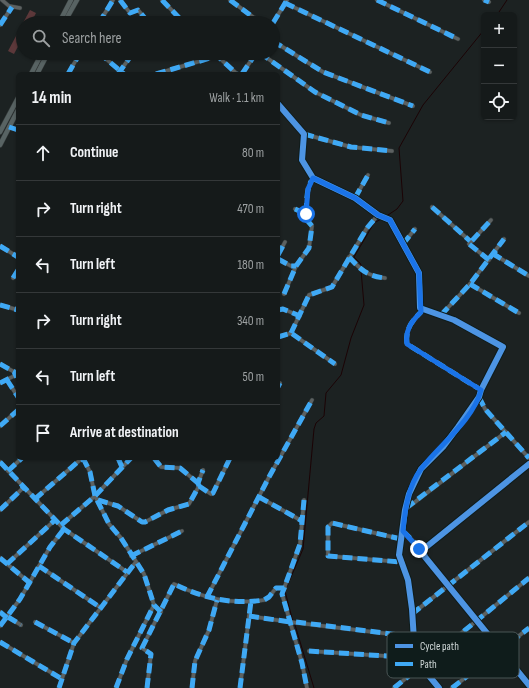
<!DOCTYPE html>
<html lang="en">
<head>
<meta charset="utf-8">
<style>
  body { margin:0; font-family:"Sofia Sans Condensed",sans-serif; background:#222727; color:#f1f3f6 }
  .controls { position:absolute; right:12px; top:12px; display:grid; overflow:hidden; border-radius:6px; box-shadow:0 1px 3px #0004 }
  .controls button { width:36px; height:36px; display:grid; place-items:center; padding:0; border:0; border-bottom:1px solid #343839; background:#151a1a; color:#f1f3f6; font:20px sans-serif }
  .stop { position:absolute; width:12px; height:12px; margin:-9px; border:3px solid #1a73e8; border-radius:50%; background:#fff }
  .stop.end { background:#1a73e8; border-color:#fff; box-shadow:0 1px 4px #0008 }
  .list { margin:0; padding:0; list-style:none }
  h2 { display:flex; justify-content:space-between; align-items:center; height:52px; margin:0; padding:0 16px; font-size:17px }
  h2 small { font-size:13px; font-weight:400; color:#9da1a2 }
  .list li { display:grid; grid-template-columns:26px 1fr auto; gap:12px; align-items:center; box-sizing:border-box; height:56px; padding:0 16px; border-top:1px solid #343839 }
  .list b { display:block; font-size:15px; white-space:nowrap }
  .list em { font-size:13px; font-style:normal; color:#9da1a2 }
  .icon { flex:none; width:22px; height:22px; fill:none; stroke:currentColor; stroke-width:2; stroke-linecap:round; stroke-linejoin:round }
  .map { position:relative; flex:none; width:529px; height:688px; overflow:hidden }
  .search { position:absolute; background:#151a1a; box-shadow:0 1px 3px #0004; left:16px; top:16px; width:264px; height:44px; display:flex; align-items:center; gap:10px; box-sizing:border-box; padding:0 14px; border-radius:22px; color:#9da1a2; font-size:15px }
  .panel { position:absolute; background:#151a1a; box-shadow:0 1px 3px #0004; left:16px; top:72px; width:264px; height:388px; border-radius:6px }
  .map>svg:first-child { display:block }
</style>
</head>
<body>
<div class="map">
<svg width="529" height="688" viewBox="0 0 529 688">
  <rect width="100%" height="100%" fill="#1c2222"/>
  <g fill="#5c383a">
    <polygon points="30,10 36,13 31,23 23,23"/>
    <polygon points="23,23 23,37 14,54 8,51"/>
  </g>
  <g fill="none" stroke-linecap="round" stroke-linejoin="round">
    <g stroke="#1b0305" stroke-width="1">
      <polyline points="497,15 507,0"/>
      <polyline points="385,217 397,209 403,201 399,148 423,105 484,30"/>
      <polyline points="362,267 360,263 354,257 374,223 383,218"/>
      <polyline points="293,622 285,591 303,549 314,429 316,423 324,416 326,393 341,375 351,338 364,305 361,270"/>
      <polyline points="295,625 314,688"/>
    </g>
    <g stroke="#363c3c" stroke-width="4.5">
      <g id="minor">
        <polyline points="2,0 9,6 20,8"/>
        <polyline points="120,0 130,13 138,10 149,23"/>
        <polyline points="162,0 184,23"/>
        <polyline points="230,0 261,23"/>
        <polyline points="377,0 458,39"/>
        <polyline points="484,0 489,2"/>
        <polyline points="285,3 430,72"/>
        <polyline points="99,23 113,0"/>
        <polyline points="273,23 287,0"/>
        <polyline points="0,25 12,7"/>
        <polyline points="273,41 323,72 413,106"/>
        <polyline points="99,53 124,74"/>
        <polyline points="214,53 237,74"/>
        <polyline points="260,53 315,92 361,115 389,123"/>
        <polyline points="68,74 80,53"/>
        <polyline points="118,74 133,53"/>
        <polyline points="156,74 217,56"/>
        <polyline points="242,74 256,53"/>
        <polyline points="278,104 304,134 302,160 313,178 355,198 378,215 390,220 419,273 420,308 454,320 503,347 481,390 479,397 458,427 443,447 421,469 409,494 405,510 399,555 408,580 412,609 415,656 420,665 439,688"/>
        <polyline points="9,127 18,130"/>
        <polyline points="304,134 351,147 392,151"/>
        <polyline points="355,198 368,175"/>
        <polyline points="432,207 470,241"/>
        <polyline points="295,209 306,214"/>
        <polyline points="403,244 415,229"/>
        <polyline points="0,246 18,257"/>
        <polyline points="495,252 495,255 529,276"/>
        <polyline points="278,255 285,242"/>
        <path d="M349,257C361,270 367,276 385,278"/>
        <polyline points="278,259 291,266 296,266"/>
        <polyline points="489,260 469,244 491,220"/>
        <polyline points="13,278 18,270"/>
        <polyline points="470,284 519,313"/>
        <path d="M284,294L296,266L309,248L312,226L306,219C307,205 305,189 313,178"/>
        <polyline points="0,305 18,310"/>
        <path d="M420,308L421,312C411,322 405,330 407,344L481,390"/>
        <polyline points="278,310 283,309 300,316"/>
        <polyline points="441,315 470,284 504,239"/>
        <polyline points="291,333 309,295 332,287 367,228 378,215"/>
        <polyline points="278,337 291,333 335,364"/>
        <polyline points="0,364 18,374"/>
        <polyline points="7,380 18,397"/>
        <polyline points="0,383 18,374"/>
        <polyline points="278,387 280,383"/>
        <polyline points="479,397 485,409 529,458"/>
        <polyline points="0,426 18,410"/>
        <polyline points="83,458 90,472 95,496 109,524 121,538 144,574 154,605 161,612"/>
        <polyline points="118,458 122,467"/>
        <polyline points="154,458 161,467 180,468 198,483"/>
        <polyline points="0,462 64,529 127,572"/>
        <polyline points="529,464 425,548 423,551 425,557 529,685"/>
        <polyline points="8,471 22,458"/>
        <polyline points="199,486 211,494 213,493 230,458"/>
        <polyline points="259,497 302,521"/>
        <polyline points="35,499 80,460 84,459"/>
        <polyline points="98,500 118,506 142,522 145,522 168,510 189,504 199,486 198,483 203,470"/>
        <polyline points="304,500 300,544 282,594 302,663 307,688"/>
        <polyline points="406,509 506,432"/>
        <polyline points="0,510 24,487"/>
        <polyline points="61,525 95,496 131,458"/>
        <polyline points="403,531 423,551"/>
        <polyline points="401,539 332,523 328,527 328,556 401,562"/>
        <polyline points="131,556 182,531"/>
        <polyline points="0,558 30,583"/>
        <polyline points="7,564 55,520"/>
        <polyline points="39,566 101,608"/>
        <polyline points="207,597 269,477 312,400"/>
        <polyline points="0,612 7,618"/>
        <polyline points="412,614 529,522"/>
        <polyline points="249,616 290,622 432,639 441,649"/>
        <polyline points="8,617 21,625"/>
        <polyline points="35,622 74,643"/>
        <polyline points="0,626 20,599 50,547 64,529"/>
        <polyline points="0,642 62,679"/>
        <polyline points="309,651 417,658"/>
        <polyline points="59,688 74,643 135,563"/>
        <polyline points="116,688 127,659 154,605"/>
        <path d="M147,688L151,654L142,648L174,584C203,598 231,605 264,600L269,597L276,588H285"/>
        <polyline points="192,688 195,661 209,630 217,600"/>
        <polyline points="240,688 251,601"/>
        <polyline points="394,688 529,578"/>
        <polyline points="452,688 529,628"/>
      </g>
    </g>
    <g stroke="#363c3c" stroke-width="5.5">
      <g id="major">
        <polyline points="59,23 71,0"/>
        <polyline points="64,23 77,0"/>
        <polyline points="31,74 42,53"/>
        <polyline points="37,74 48,53"/>
        <polyline points="0,132 18,98"/>
        <polyline points="0,145 18,110"/>
      </g>
    </g>
    <use href="#minor" stroke="#5c6161" stroke-width="3.5"/>
    <use href="#major" stroke="#586363" stroke-width="4.5"/>
    <g stroke="#3fa9f5" stroke-width="5" stroke-dasharray="10 5" stroke-linecap="butt">
      <polyline points="120,0 130,13 138,10 149,23"/>
      <polyline points="162,0 184,23"/>
      <polyline points="230,0 261,23"/>
      <polyline points="377,0 458,39"/>
      <polyline points="484,0 489,2"/>
      <polyline points="285,3 430,72"/>
      <polyline points="99,23 113,0"/>
      <polyline points="273,23 287,0"/>
      <polyline points="0,25 12,7"/>
      <polyline points="273,41 323,72 413,106"/>
      <polyline points="99,53 124,74"/>
      <polyline points="214,53 237,74"/>
      <polyline points="260,53 315,92 361,115 389,123"/>
      <polyline points="68,74 80,53"/>
      <polyline points="118,74 133,53"/>
      <polyline points="156,74 217,56"/>
      <polyline points="242,74 256,53"/>
      <polyline points="9,127 18,130"/>
      <polyline points="304,134 351,147 392,151"/>
      <polyline points="355,198 368,175"/>
      <polyline points="432,207 470,241"/>
      <polyline points="295,209 306,214"/>
      <polyline points="403,244 415,229"/>
      <polyline points="0,246 18,257"/>
      <polyline points="495,252 495,255 529,276"/>
      <polyline points="278,255 285,242"/>
      <path d="M349,257C361,270 367,276 385,278"/>
      <polyline points="278,259 291,266 296,266"/>
      <polyline points="489,260 469,244 491,220"/>
      <polyline points="13,278 18,270"/>
      <polyline points="470,284 519,313"/>
      <path d="M284,294L296,266L309,248L312,226L306,219C307,205 305,189 313,178"/>
      <polyline points="0,305 18,310"/>
      <path d="M420,308L421,312C411,322 405,330 407,344L481,390"/>
      <polyline points="278,310 283,309 300,316"/>
      <polyline points="441,315 470,284 504,239"/>
      <polyline points="291,333 309,295 332,287 367,228 378,215"/>
      <polyline points="278,337 291,333 335,364"/>
      <polyline points="0,364 18,374"/>
      <polyline points="7,380 18,397"/>
      <polyline points="0,383 18,374"/>
      <polyline points="278,387 280,383"/>
      <polyline points="479,397 485,409 529,458"/>
      <polyline points="0,426 18,410"/>
      <polyline points="83,458 90,472 95,496 109,524 121,538 144,574 154,605 161,612"/>
      <polyline points="118,458 122,467"/>
      <polyline points="154,458 161,467 180,468 198,483"/>
      <polyline points="0,462 64,529 127,572"/>
      <polyline points="8,471 22,458"/>
      <polyline points="199,486 211,494 213,493 230,458"/>
      <polyline points="259,497 302,521"/>
      <polyline points="35,499 80,460 84,459"/>
      <polyline points="98,500 118,506 142,522 145,522 168,510 189,504 199,486 198,483 203,470"/>
      <polyline points="304,500 300,544 282,594 302,663 307,688"/>
      <polyline points="406,508 506,432"/>
      <polyline points="0,510 24,487"/>
      <polyline points="61,525 95,496 131,458"/>
      <polyline points="403,531 423,551"/>
      <polyline points="401,539 332,523 328,527 328,556 401,562"/>
      <polyline points="131,556 182,531"/>
      <polyline points="0,558 30,583"/>
      <polyline points="7,564 55,520"/>
      <polyline points="39,566 101,608"/>
      <polyline points="207,597 269,477 312,400"/>
      <polyline points="0,612 7,618"/>
      <polyline points="412,614 529,522"/>
      <polyline points="249,616 290,622"/>
      <polyline points="8,617 21,625"/>
      <polyline points="35,622 74,643"/>
      <polyline points="296,622 432,639 441,649"/>
      <polyline points="0,626 20,599 50,547 64,529"/>
      <polyline points="0,642 62,679"/>
      <polyline points="309,651 417,658"/>
      <polyline points="59,688 74,643 135,563"/>
      <polyline points="116,688 127,659 154,605"/>
      <path d="M147,688L151,654L142,648L174,584C203,598 231,605 264,600L269,597L276,588H285"/>
      <polyline points="192,688 195,661 209,630 217,600"/>
      <polyline points="240,688 251,601"/>
      <polyline points="394,688 529,578"/>
      <polyline points="452,688 529,628"/>
    </g>
    <g stroke="#0f1c1b" stroke-width="8">
      <g id="cycleway">
        <polyline points="278,104 304,134 302,160 313,178 355,198 378,215 390,220 419,273 420,308 454,320 503,347 481,390 479,397 458,427 443,447 421,469 409,494 405,510 399,555 408,580 412,609 415,656 420,665 439,688"/>
        <polyline points="529,464 425,548 423,551 425,557 529,685"/>
      </g>
    </g>
    <use href="#cycleway" stroke="#4d94e3" stroke-width="6"/>
  </g>
  <g fill="none" stroke-linecap="round" stroke-linejoin="round">
    <path stroke="#1a73e8" stroke-width="5" d="M306,214L308,189L313,178L355,198L378,215L390,220L419,273L421,312C411,322 405,330 407,344L481,390C474,419 439,446 421,469C408,486 405,510 403,531L419,549"/>
  </g>
  <rect x="387" y="632" width="132" height="46" rx="6" fill="#0f1c1b" stroke="#495454" stroke-width="1"/>
  <rect x="395" y="644" width="18" height="4" fill="#4d94e3"/>
  <rect x="395" y="662" width="18" height="4" fill="#3fa9f5"/>
  <g font-size="11" fill="#d0d8d8">
    <text x="420" y="650">Cycle path</text>
    <text x="420" y="668">Path</text>
  </g>
</svg>
<div class="controls">
<button>+</button>
<button>−</button>
<button><svg class="icon" aria-label="locate" viewBox="0 0 24 24"><circle cx="12" cy="12" r="6"/><path d="M12 2v4M12 18v4M2 12h4M18 12h4"/></svg></button>
</div>
<div class="stop" style="left:306px;top:214px"></div>
<div class="stop end" style="left:419px;top:549px"></div>
<div class="search"><svg class="icon" aria-label="search" viewBox="0 0 24 24"><circle cx="10" cy="10" r="6"/><path d="M15 15l6 6"/></svg>Search here</div>
<section class="panel">
<h2>14 min<small>Walk · 1.1 km</small></h2>
<ul class="list">
<li><svg class="icon" aria-label="ahead" viewBox="0 0 24 24"><path d="M12 20V5M6 11l6-6 6 6"/></svg><div><b>Continue</b></div><em>80 m</em></li>
<li><svg class="icon" aria-label="right" viewBox="0 0 24 24"><path d="M7 20v-9h11M14 6l5 5-5 5"/></svg><div><b>Turn right</b></div><em>470 m</em></li>
<li><svg class="icon" aria-label="left" viewBox="0 0 24 24"><path d="M17 20v-9H6M10 6l-5 5 5 5"/></svg><div><b>Turn left</b></div><em>180 m</em></li>
<li><svg class="icon" aria-label="right" viewBox="0 0 24 24"><path d="M7 20v-9h11M14 6l5 5-5 5"/></svg><div><b>Turn right</b></div><em>340 m</em></li>
<li><svg class="icon" aria-label="left" viewBox="0 0 24 24"><path d="M17 20v-9H6M10 6l-5 5 5 5"/></svg><div><b>Turn left</b></div><em>50 m</em></li>
<li><svg class="icon" aria-label="arrive" viewBox="0 0 24 24"><path d="M6 21V4h12l-3 4 3 4H6"/></svg><div><b>Arrive at destination</b></div></li>
</ul>
</section>
</div>
</body>
</html>
